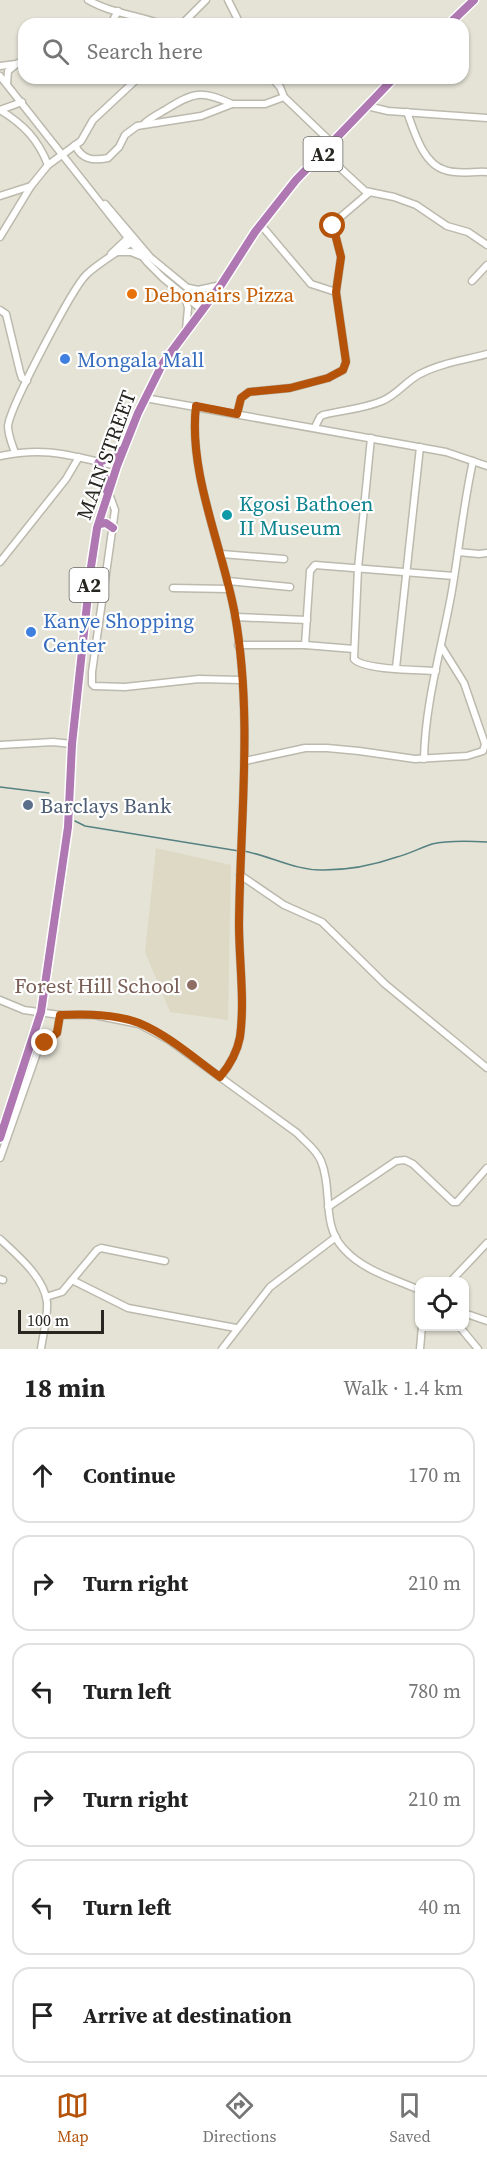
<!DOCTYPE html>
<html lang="en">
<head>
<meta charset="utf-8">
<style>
  body { margin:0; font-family:"Source Serif 4",serif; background:#f6f6f6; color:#222 }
  .controls { position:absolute; right:18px; bottom:18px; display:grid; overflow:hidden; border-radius:12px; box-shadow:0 2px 4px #0004 }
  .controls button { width:54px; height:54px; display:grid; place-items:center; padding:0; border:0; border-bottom:2px solid #e0e0e0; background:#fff; color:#222; font:30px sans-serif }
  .scale { position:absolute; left:18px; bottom:15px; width:86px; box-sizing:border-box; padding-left:6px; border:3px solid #272621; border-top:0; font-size:16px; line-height:21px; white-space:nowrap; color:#272621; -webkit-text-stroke:4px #fff; paint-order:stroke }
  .stop { position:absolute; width:18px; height:18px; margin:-14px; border:4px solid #b45309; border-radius:50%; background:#fff }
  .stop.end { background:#b45309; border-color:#fff; box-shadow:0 2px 6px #0008 }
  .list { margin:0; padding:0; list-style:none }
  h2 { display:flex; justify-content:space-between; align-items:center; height:78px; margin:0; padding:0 24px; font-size:26px }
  h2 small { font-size:20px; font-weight:400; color:#767676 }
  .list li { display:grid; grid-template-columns:39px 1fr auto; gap:18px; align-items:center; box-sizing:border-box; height:96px; margin:0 12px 12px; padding:0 12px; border:2px solid #e0e0e0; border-radius:18px }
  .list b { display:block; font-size:22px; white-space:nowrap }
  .list em { font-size:20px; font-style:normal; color:#767676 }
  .icon { flex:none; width:33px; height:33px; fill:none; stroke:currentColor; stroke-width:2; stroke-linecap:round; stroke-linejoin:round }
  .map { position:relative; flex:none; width:487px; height:1349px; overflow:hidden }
  .search { position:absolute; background:#fff; box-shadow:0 2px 4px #0004; left:18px; right:18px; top:18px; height:66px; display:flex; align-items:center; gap:15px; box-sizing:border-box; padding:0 21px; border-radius:18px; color:#767676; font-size:22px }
  .sheet { height:726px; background:#fff }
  nav { display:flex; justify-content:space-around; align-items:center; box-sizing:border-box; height:84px; border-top:2px solid #e0e0e0; background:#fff; font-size:16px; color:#767676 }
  nav a { display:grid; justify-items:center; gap:3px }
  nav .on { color:#b45309 }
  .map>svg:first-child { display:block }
</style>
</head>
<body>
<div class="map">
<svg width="487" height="1349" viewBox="0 0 487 1349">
  <rect width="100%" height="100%" fill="#e5e3d6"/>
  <polygon fill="#ddd9c5" points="156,848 231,865 228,1020 170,1012 145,952"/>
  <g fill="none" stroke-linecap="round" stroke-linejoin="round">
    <g stroke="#558182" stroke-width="1.5">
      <polyline points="0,787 49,793"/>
      <polyline points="75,821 85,826 239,851"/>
      <path d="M244,851C271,856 296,871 324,870C349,870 374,865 397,857C409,854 420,848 432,844C449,840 469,841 487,842"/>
    </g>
    <g stroke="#bcb9ad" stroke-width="9">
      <g id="minor">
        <path d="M88,0C110,13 137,15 161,24"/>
        <polyline points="228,0 240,24"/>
        <polyline points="111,24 118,11"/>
        <polyline points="182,24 206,0"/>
        <polyline points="0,66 24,63"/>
        <polyline points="0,76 147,262 163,278 202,310"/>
        <polyline points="272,78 280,87 284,97 332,143"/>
        <polyline points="7,84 8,71 18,63"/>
        <polyline points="367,106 388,111 487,118"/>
        <path d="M0,110C23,124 38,139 48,165"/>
        <polyline points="0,110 22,102"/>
        <path d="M407,112C414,131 423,164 445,170C458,175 473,171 487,172"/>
        <path d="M145,123C150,118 158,114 165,110C194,92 201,90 232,104"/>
        <path d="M75,145C82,160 93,161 108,158L119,147L125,135L137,126L201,116L232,104H265L284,97"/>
        <polyline points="324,153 365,191 394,197 416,205 447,226 468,232 487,245"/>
        <polyline points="0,196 31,186"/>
        <polyline points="105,204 150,257 207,304"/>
        <polyline points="261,225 311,284 336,292"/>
        <polyline points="0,237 31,186 48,165 81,141 93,120 138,78"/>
        <polyline points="119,252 131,252 141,256"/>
        <polyline points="111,254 130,236"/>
        <polyline points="472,281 487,265"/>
        <polyline points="189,288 198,290 221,285"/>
        <polyline points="185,296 188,308 186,330"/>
        <polyline points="0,310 6,314 20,372 22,378 27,381"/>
        <polyline points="145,398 446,452 487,466"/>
        <path d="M196,406C188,474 223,548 235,615C253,717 240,821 239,924C239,961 245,1000 240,1037C237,1053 230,1065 220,1077"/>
        <polyline points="237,414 241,398 249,392 290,388 328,378 343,370 346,361 336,292 341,257 333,226 337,220 370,192"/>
        <path d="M315,427L320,417L323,415C343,410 363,409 382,401C397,395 406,381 420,374C441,363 465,360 487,354"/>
        <path d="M371,438L358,568L354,659C363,670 419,670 436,671"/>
        <path d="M15,453C12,444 8,435 8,426C10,407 72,289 86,275C98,263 121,250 135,240"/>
        <path d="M0,456C48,446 71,456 117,466"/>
        <polyline points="108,491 115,510 92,672 92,684 94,686 125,687 199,679 241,680"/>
        <polyline points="458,552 479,554 487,553"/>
        <polyline points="221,554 284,559"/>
        <polyline points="0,562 66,479 79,457"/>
        <polyline points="228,581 290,587"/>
        <polyline points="173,588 229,589"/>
        <polyline points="235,617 307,620"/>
        <polyline points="238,645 305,645 354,649"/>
        <polyline points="305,645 310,571 315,565 454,576"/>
        <polyline points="396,668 420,447"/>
        <polyline points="0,745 53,742 72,744"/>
        <path d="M424,759C425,704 441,650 451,596C459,551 463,506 473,461"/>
        <polyline points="245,761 305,748 327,748 359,751 415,759 467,756 483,751 485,744 464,683 441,646"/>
        <polyline points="240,875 284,905 322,922 385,984 487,1068"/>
        <path d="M0,1000L24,1010L60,1015H94L139,1024L169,1040L297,1133C305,1142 316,1149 321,1161C333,1189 321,1224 343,1248C362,1270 394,1279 420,1290"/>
        <polyline points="0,1158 38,1050 57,1033 60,1015"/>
        <polyline points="328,1207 396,1161 405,1160 413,1164 453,1202 457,1202 487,1168"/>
        <path d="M0,1239C17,1255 44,1277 47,1302C48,1317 43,1334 41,1349"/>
        <polyline points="0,1279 3,1280"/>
        <polyline points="72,1280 97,1250 101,1248 165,1261"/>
        <polyline points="450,1282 487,1243"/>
        <polyline points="46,1297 62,1292 72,1280 128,1308 236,1328"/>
        <polyline points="464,1313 487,1321"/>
        <polyline points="459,1326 478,1349"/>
        <polyline points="222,1349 270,1287 336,1237"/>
        <polyline points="420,1349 422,1326"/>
      </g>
    </g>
    <g stroke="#fff" stroke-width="11">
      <g id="highway">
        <polyline points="449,24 474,0"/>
        <polyline points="99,462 114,457 122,450"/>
        <polyline points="98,464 105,478 107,491"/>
        <polyline points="99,524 106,523 113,528"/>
        <polyline points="0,1138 41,1012 68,827 72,744 91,567 97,528 117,466 138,413 163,363 221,285 255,232 296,180 394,78"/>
      </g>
    </g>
    <use href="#minor" stroke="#fff" stroke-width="6"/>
    <use href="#highway" stroke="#af78b2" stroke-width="8"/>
  </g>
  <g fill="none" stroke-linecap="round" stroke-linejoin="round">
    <path stroke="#b45309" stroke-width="8" d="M45,1043L57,1033L60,1015C86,1014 115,1014 139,1023C168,1035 194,1058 220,1077C230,1065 237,1053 240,1037C245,1000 239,961 239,924C240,821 253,717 235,615C223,548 188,473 196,406L237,414L241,398L249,392L290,388L328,378L343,370L346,362L336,292L341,257L333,226"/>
  </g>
  <circle fill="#e8710a" stroke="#fff" stroke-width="2" cx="132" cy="294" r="6"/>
  <g fill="#3f7fe0" stroke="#fff" stroke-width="2">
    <circle cx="65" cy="359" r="6"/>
    <circle cx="31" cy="632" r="6"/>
  </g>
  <circle fill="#0f9aa8" stroke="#fff" stroke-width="2" cx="227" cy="515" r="6"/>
  <circle fill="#5c6f8a" stroke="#fff" stroke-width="2" cx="28" cy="805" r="6"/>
  <circle fill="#8d6e63" stroke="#fff" stroke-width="2" cx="192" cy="985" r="6"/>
  <g text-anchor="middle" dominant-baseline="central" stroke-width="4.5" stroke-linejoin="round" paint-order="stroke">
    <g fill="#fff" stroke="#686764" stroke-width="1.5">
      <rect x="303.5" y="137" width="39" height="34" rx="4.5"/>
      <rect x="69.5" y="568" width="39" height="34" rx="4.5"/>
    </g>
    <g font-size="20" font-weight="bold" fill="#272621">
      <text x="323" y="154">A2</text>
      <text x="89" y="585">A2</text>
    </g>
    <g font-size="21" fill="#c56008" stroke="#fff" text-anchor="start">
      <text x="144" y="294">Debonairs Pizza</text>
    </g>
    <g font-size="21" fill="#366cbe" stroke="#fff" text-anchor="start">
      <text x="77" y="359">Mongala Mall</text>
      <text x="43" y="620">Kanye Shopping<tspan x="43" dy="24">Center</tspan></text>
    </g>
    <g font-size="21" fill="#272621" stroke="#fff">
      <text transform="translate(106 455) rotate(-70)">MAIN STREET</text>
    </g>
    <g font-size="21" fill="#0d838f" stroke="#fff" text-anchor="start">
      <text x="239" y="503">Kgosi Bathoen<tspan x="239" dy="24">II Museum</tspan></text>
    </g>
    <g font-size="21" fill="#4e5e75" stroke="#fff" text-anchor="start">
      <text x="40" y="805">Barclays Bank</text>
    </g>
    <g font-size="21" fill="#785e54" stroke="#fff" text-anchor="end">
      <text x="180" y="985">Forest Hill School</text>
    </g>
  </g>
</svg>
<div class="controls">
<button><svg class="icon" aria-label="locate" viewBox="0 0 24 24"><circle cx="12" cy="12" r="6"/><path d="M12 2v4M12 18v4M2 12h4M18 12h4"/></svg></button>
</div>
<div class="scale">100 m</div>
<div class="stop" style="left:333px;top:226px"></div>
<div class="stop end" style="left:45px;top:1043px"></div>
<div class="search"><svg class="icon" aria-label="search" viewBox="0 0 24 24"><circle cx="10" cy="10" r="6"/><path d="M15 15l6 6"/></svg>Search here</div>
</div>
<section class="sheet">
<h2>18 min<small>Walk · 1.4 km</small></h2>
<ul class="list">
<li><svg class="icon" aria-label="ahead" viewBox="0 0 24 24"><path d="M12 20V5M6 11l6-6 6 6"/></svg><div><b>Continue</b></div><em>170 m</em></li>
<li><svg class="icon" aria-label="right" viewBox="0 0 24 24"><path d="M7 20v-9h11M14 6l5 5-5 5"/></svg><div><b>Turn right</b></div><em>210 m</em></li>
<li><svg class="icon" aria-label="left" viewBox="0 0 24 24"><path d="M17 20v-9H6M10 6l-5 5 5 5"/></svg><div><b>Turn left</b></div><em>780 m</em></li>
<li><svg class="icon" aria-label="right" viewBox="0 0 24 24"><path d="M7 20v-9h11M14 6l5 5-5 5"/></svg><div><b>Turn right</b></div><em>210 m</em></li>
<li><svg class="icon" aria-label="left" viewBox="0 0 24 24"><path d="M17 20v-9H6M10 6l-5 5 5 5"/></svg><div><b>Turn left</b></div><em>40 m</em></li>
<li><svg class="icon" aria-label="arrive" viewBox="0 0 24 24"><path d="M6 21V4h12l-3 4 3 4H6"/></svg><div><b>Arrive at destination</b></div></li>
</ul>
</section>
<nav>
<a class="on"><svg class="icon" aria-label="map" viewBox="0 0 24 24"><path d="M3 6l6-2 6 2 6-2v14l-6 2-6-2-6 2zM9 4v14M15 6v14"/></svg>Map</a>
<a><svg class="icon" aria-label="directions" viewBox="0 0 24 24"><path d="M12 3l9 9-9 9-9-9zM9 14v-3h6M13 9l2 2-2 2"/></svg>Directions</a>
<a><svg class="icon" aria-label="saved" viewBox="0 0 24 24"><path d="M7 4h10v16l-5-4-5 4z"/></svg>Saved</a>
</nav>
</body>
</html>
